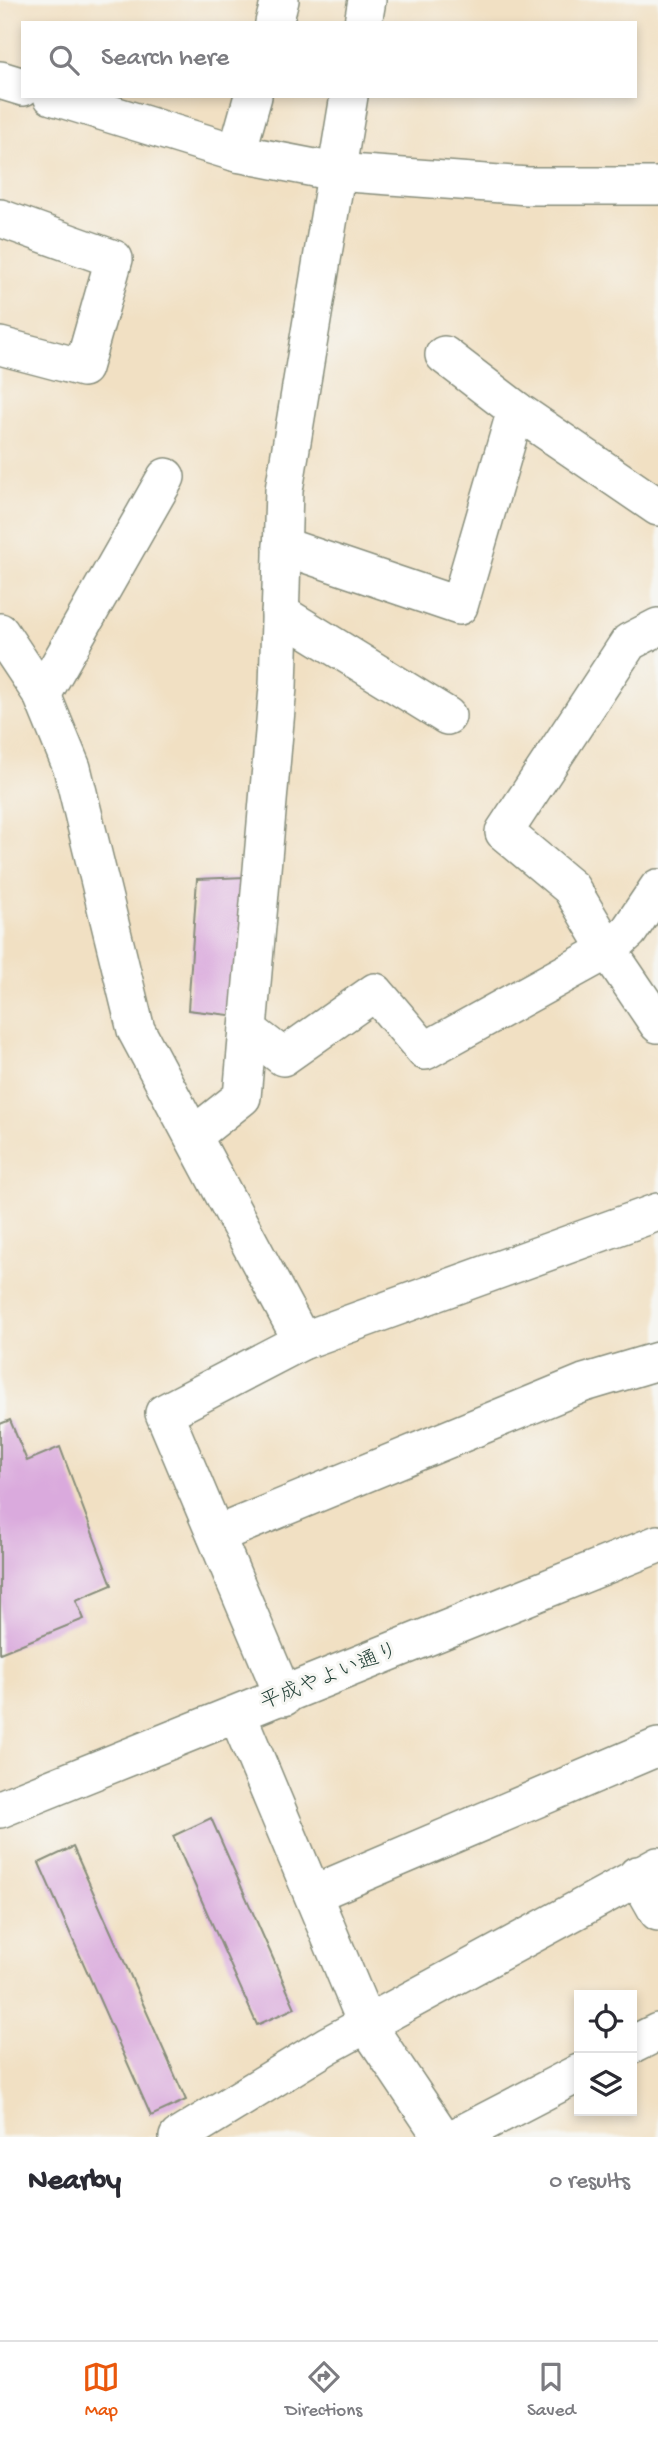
<!DOCTYPE html>
<html lang="en">
<head>
<meta charset="utf-8">
<style>
  body { margin:0; font-family:"Gochi Hand","Klee One",sans-serif; background:#f7f7f7; color:#2b2b33 }
  .controls { position:absolute; right:21px; bottom:21px; display:grid; overflow:hidden; border-radius:0px; box-shadow:0 4px 10px #0003 }
  .controls button { width:63px; height:63px; display:grid; place-items:center; padding:0; border:0; border-bottom:2px solid #e1e1e2; background:#fff; color:#2b2b33; font:35px sans-serif }
  .list { margin:0; padding:0; list-style:none }
  h2 { display:flex; justify-content:space-between; align-items:center; height:91px; margin:0; padding:0 28px; font-size:30px }
  h2 small { font-size:23px; font-weight:400; color:#7c7c81 }
  .icon { flex:none; width:38px; height:38px; fill:none; stroke:currentColor; stroke-width:2; stroke-linecap:round; stroke-linejoin:round }
  .map { position:relative; flex:none; width:658px; height:2137px; overflow:hidden }
  .search { position:absolute; background:#fff; box-shadow:0 4px 10px #0003; left:21px; right:21px; top:21px; height:77px; display:flex; align-items:center; gap:18px; box-sizing:border-box; padding:0 24px; border-radius:0px; color:#7c7c81; font-size:26px }
  .sheet { height:203px; background:#fff }
  nav { display:flex; justify-content:space-around; align-items:center; box-sizing:border-box; height:98px; border-top:2px solid #e1e1e2; background:#fff; font-size:19px; color:#7c7c81 }
  nav a { display:grid; justify-items:center; gap:4px }
  nav .on { color:#ea580c }
  .map>svg:first-child { display:block }
</style>
</head>
<body>
<div class="map">
<svg width="658" height="2137" viewBox="0 0 658 2137">
  <rect width="100%" height="100%" fill="#f6f6f2"/>
  <filter id="ink" filterUnits="userSpaceOnUse"><feTurbulence type="fractalNoise" baseFrequency=".0143" numOctaves="2"/><feDisplacementMap in="SourceGraphic" scale="14" xChannelSelector="R" yChannelSelector="G"/><feConvolveMatrix kernelMatrix="1 2 1 2 8 2 1 2 1" color-interpolation-filters="sRGB"/></filter>
  <filter id="wash" filterUnits="userSpaceOnUse"><feTurbulence type="fractalNoise" baseFrequency=".00686" numOctaves="4" result="noise"/><feDisplacementMap in="SourceGraphic" scale="28" xChannelSelector="R" yChannelSelector="G"/><feGaussianBlur stdDeviation="1.57" result="paint"/><feColorMatrix in="noise" values="0 0 0 0 0 0 0 0 0 0 0 0 0 0 0 0 0 1.4 0 .05"/><feComposite in="paint" operator="in"/></filter>
  <g filter="url(#wash)">
    <rect width="100%" height="100%" fill="#f1e0c3"/>
    <g id="blocks">
      <g fill="#daaadd">
        <polygon points="245,877 237,1016 188,1010 197,879"/>
        <polygon points="10,1420 27,1461 60,1447 112,1585 76,1600 84,1619 0,1653 0,1424"/>
        <polygon points="211,1818 295,2008 257,2025 173,1836"/>
        <polygon points="73,1847 186,2100 151,2116 39,1863"/>
      </g>
    </g>
  </g>
  <g filter="url(#ink)">
    <use href="#blocks" fill-opacity="0" stroke="#888e7c" stroke-width="2"/>
    <g fill="none" stroke-linecap="round" stroke-linejoin="round">
      <g stroke="#888e7c" stroke-width="40">
        <g id="minor">
          <polyline points="274,23 280,0"/>
          <polyline points="363,23 367,0"/>
          <polyline points="0,80 23,87"/>
          <polyline points="52,96 237,153 335,172 528,186 658,186"/>
          <polyline points="237,153 253,96"/>
          <polyline points="0,218 114,259 83,368 0,346"/>
          <polyline points="444,355 516,410 658,507"/>
          <polyline points="282,546 459,606 516,410"/>
          <polyline points="280,613 447,716"/>
          <polyline points="658,627 629,642 504,832 571,888 608,950 658,1024"/>
          <polyline points="0,632 42,695 72,768 136,1030 302,1341"/>
          <polyline points="42,695 166,477"/>
          <polyline points="248,1030 283,1057 375,992 425,1051 608,950 629,931 658,888"/>
          <polyline points="193,1136 242,1097 278,687 284,490 349,96"/>
          <polyline points="216,1535 584,1383 658,1361"/>
          <polyline points="284,1697 164,1413 302,1341 658,1212"/>
          <polyline points="238,1716 367,2025 442,2137"/>
          <polyline points="0,1809 658,1544"/>
          <polyline points="637,1875 658,1912"/>
          <polyline points="313,1894 658,1747"/>
          <polyline points="632,2045 658,2032"/>
          <polyline points="178,2137 328,2045 658,1866"/>
          <polyline points="456,2137 579,2073"/>
        </g>
      </g>
      <use href="#minor" stroke="#fff" stroke-width="37"/>
    </g>
  </g>
  <g text-anchor="middle" dominant-baseline="central" stroke-width="6" stroke-linejoin="round" paint-order="stroke">
    <g font-size="21" fill="#1f3d34" stroke="#f6f6f2">
      <text transform="translate(330 1678) rotate(-22)">平成やよい通り</text>
    </g>
  </g>
</svg>
<div class="controls">
<button><svg class="icon" aria-label="locate" viewBox="0 0 24 24"><circle cx="12" cy="12" r="6"/><path d="M12 2v4M12 18v4M2 12h4M18 12h4"/></svg></button>
<button><svg class="icon" aria-label="layers" viewBox="0 0 24 24"><path d="M12 4l9 5-9 5-9-5zM3 14l9 5 9-5"/></svg></button>
</div>
<div class="search"><svg class="icon" aria-label="search" viewBox="0 0 24 24"><circle cx="10" cy="10" r="6"/><path d="M15 15l6 6"/></svg>Search here</div>
</div>
<section class="sheet">
<h2>Nearby<small>0 results</small></h2>
<ul class="list">
</ul>
</section>
<nav>
<a class="on"><svg class="icon" aria-label="map" viewBox="0 0 24 24"><path d="M3 6l6-2 6 2 6-2v14l-6 2-6-2-6 2zM9 4v14M15 6v14"/></svg>Map</a>
<a><svg class="icon" aria-label="directions" viewBox="0 0 24 24"><path d="M12 3l9 9-9 9-9-9zM9 14v-3h6M13 9l2 2-2 2"/></svg>Directions</a>
<a><svg class="icon" aria-label="saved" viewBox="0 0 24 24"><path d="M7 4h10v16l-5-4-5 4z"/></svg>Saved</a>
</nav>
</body>
</html>
